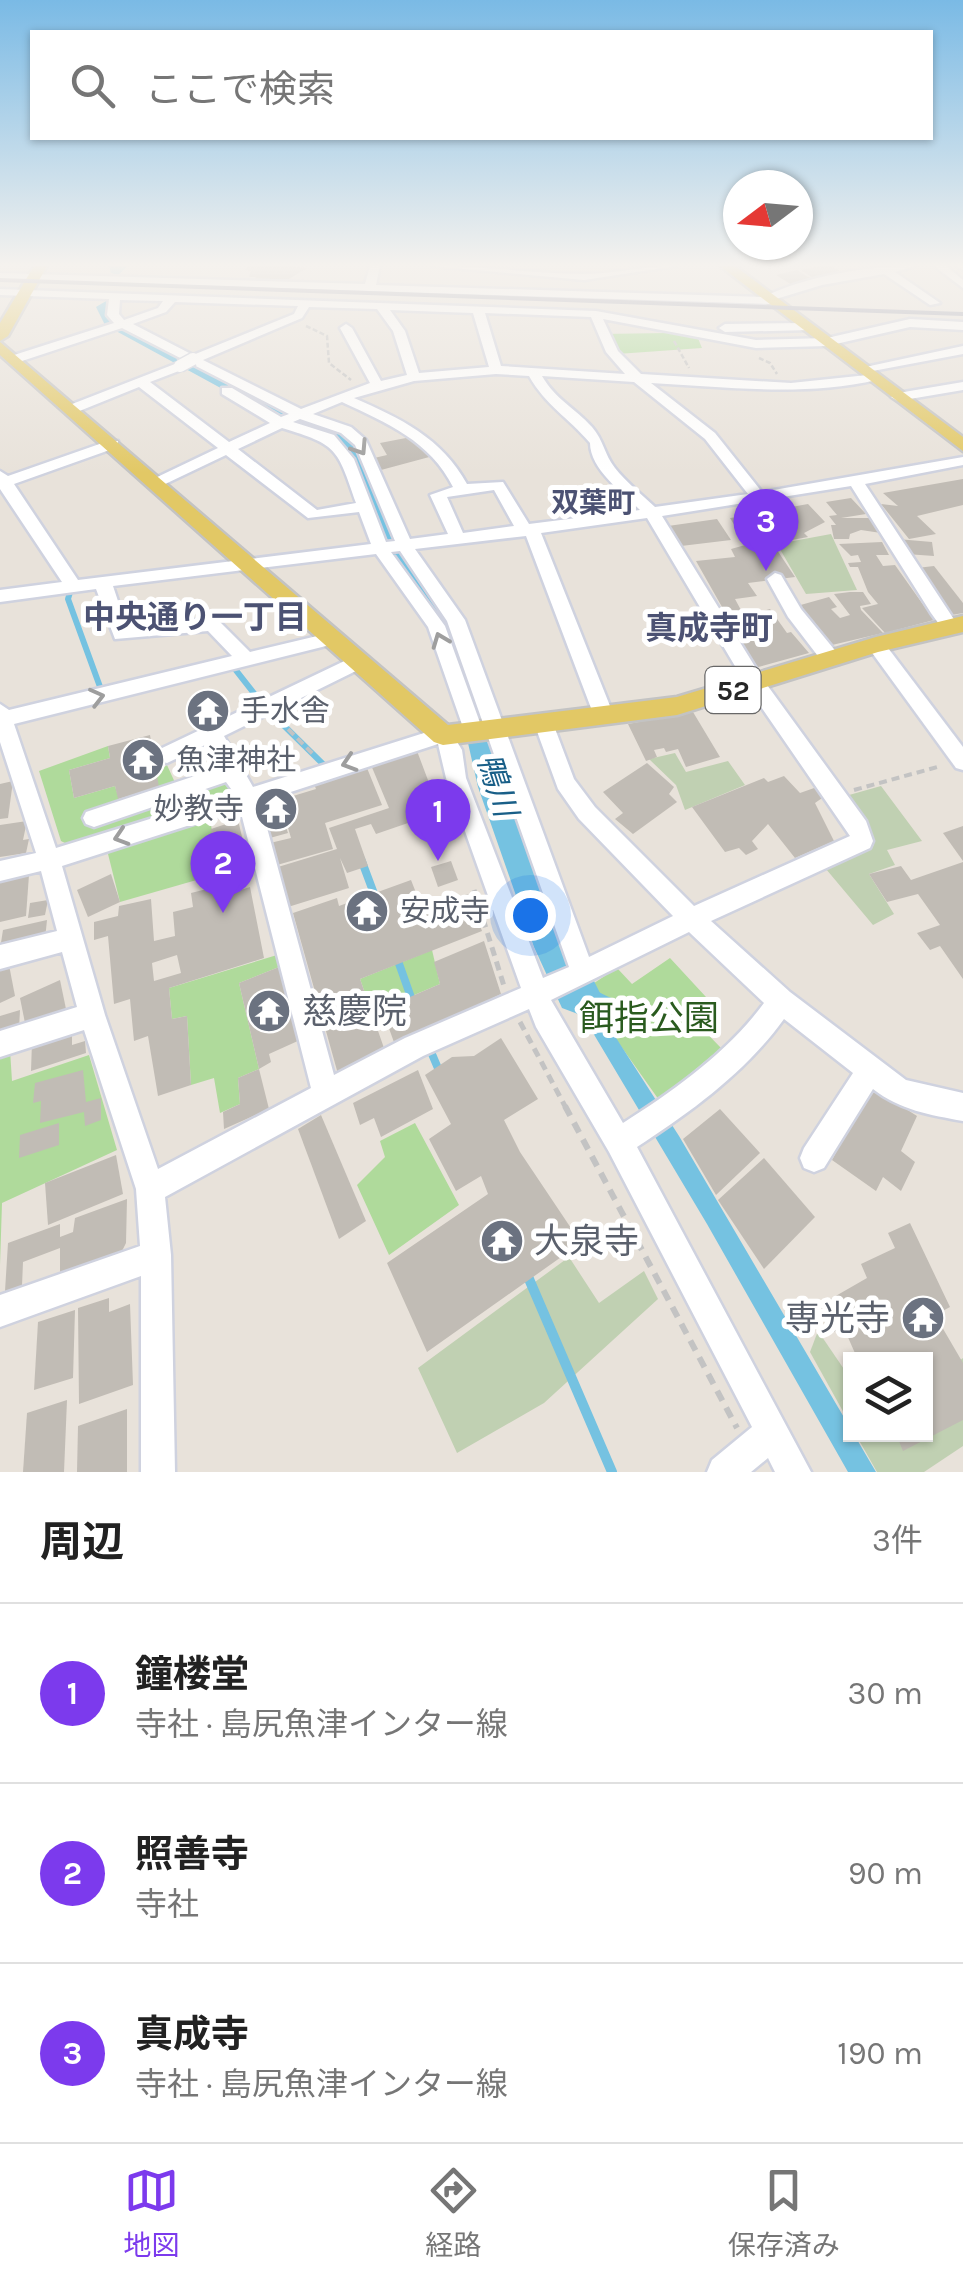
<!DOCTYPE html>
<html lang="ja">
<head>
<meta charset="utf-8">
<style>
  body { margin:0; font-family:Karla,"Noto Sans JP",sans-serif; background:#f6f6f6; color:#222 }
  .controls { position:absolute; right:30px; bottom:30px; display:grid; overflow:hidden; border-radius:0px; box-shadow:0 2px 8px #0004 }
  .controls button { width:90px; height:90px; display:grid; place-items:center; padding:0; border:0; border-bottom:2px solid #e0e0e0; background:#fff; color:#222; font:50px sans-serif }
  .compass { position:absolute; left:723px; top:170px; width:90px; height:90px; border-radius:50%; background:#fff; box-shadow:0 2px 8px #0004; rotate:254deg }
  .you { position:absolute; left:530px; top:915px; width:35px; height:35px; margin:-25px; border:8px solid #fff; border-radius:50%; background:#1a73e8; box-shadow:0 0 0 15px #1a73e833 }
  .badge { display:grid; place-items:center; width:65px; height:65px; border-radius:50%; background:#7c3aed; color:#fff; font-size:32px; font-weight:700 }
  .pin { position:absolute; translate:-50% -82px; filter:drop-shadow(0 2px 5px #0008) }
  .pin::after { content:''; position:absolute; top:52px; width:35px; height:30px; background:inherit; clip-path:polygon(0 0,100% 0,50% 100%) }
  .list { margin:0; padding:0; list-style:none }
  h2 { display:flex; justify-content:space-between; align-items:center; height:130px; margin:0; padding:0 40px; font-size:42px }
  h2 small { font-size:32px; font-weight:400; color:#767676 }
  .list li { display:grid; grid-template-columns:65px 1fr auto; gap:30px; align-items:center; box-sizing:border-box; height:180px; padding:0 40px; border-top:2px solid #e0e0e0 }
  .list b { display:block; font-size:38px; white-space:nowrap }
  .list p { margin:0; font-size:32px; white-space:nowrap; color:#767676 }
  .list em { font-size:32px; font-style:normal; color:#767676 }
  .icon { flex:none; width:55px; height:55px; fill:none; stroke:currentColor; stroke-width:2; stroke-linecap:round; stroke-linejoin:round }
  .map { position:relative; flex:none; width:963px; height:1472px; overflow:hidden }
  .search { position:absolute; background:#fff; box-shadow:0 2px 8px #0004; left:30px; right:30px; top:30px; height:110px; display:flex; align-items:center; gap:25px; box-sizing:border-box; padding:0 35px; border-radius:0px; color:#767676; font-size:38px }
  .sheet { height:670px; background:#fff }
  nav { display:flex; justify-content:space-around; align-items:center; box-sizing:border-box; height:140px; border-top:2px solid #e0e0e0; background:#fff; font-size:28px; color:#767676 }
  nav a { display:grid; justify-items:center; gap:5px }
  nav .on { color:#7c3aed }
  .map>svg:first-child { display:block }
</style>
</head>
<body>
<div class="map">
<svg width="963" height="1472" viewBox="0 0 963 1472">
  <rect width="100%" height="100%" fill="#e8e2da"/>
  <g fill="#afda9b">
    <polygon points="664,325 695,331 702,348 617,354 600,334 668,333"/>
    <polygon points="108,746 110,758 69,770 74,798 115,786 119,799 158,788 156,773 167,765 177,787 222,771 231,792 67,844 61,841 39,771"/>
    <polygon points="209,816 221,873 120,902 105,842"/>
    <polygon points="432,950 440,984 372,1013 360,979"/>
    <polygon points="277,955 279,967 239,983 259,1069 238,1078 240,1104 220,1113 214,1078 191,1085 187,1016 172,1019 169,988"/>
    <polygon points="670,958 706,997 688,1014 721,1048 659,1100 582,991 617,968 632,984"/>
    <polygon points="10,1050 12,1081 89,1055 117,1150 2,1203 0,1265 0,1054"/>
    <polygon points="415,1123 459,1205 389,1255 357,1185 385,1157 380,1141"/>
  </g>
  <g fill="#c0d0b2">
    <polygon points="831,534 857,590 806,594 777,544"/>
    <polygon points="675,753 686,772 728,761 745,785 685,810 676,785 649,759"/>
    <polygon points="881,786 922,841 887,850 895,865 869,874 894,914 873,925 826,869 874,845 842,797"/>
    <polygon points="569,1257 599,1303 644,1271 658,1299 544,1403 457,1453 418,1368"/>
    <polygon points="818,1331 850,1378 850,1424 810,1352"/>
    <polygon points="963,1358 963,1446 924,1472 877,1472 856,1435 926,1434 926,1388"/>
  </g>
  <path fill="#75c2e1" d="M551,943C577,979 598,1000 644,1007L654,1019L647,1022L638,1011L620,1010L586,991L679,1136L876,1472H848L707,1224L571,996Z"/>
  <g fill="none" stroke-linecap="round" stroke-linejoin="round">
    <polyline stroke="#75c2e1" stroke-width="5" points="70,591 72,585"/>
    <g stroke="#75c2e1" stroke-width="6">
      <polyline points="71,589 68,599 103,695"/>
      <polyline points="231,664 264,706 327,768"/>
    </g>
    <g stroke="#75c2e1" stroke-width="8">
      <polyline points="361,859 376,899"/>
      <polyline points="397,958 413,1003"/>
      <polyline points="429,1047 440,1073"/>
    </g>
    <polyline stroke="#75c2e1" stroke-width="10" points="526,1272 612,1472"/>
    <g fill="#75c2e1" fill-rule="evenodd">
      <polygon points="109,266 128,266 118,275 111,273"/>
      <polygon points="106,301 113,303 121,317 290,407 344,425 357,436 416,562 466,624 492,699 514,787 573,939 600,993 594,1008 578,1014 562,1008 534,947 478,787 458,699 435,627 388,565 337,444 326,435 274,417 105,325 96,307"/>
    </g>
  </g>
  <g fill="#c1bcb5" fill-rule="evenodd">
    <polygon points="248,266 288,266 307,268 289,279 252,282 256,277 249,277 251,271 245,270"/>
    <polygon points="820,266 832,266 844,274 816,280 801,270"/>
    <polygon points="797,270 813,280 792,285 776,275"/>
    <polygon points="411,437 433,456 381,470 374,458 387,455 380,443"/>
    <polygon points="963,479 963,505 917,516 936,534 909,539 881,504 898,506 883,493"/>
    <polygon points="851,498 866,514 841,518 872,518 881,533 861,530 850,534 849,539 834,539 831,525 836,525 829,516 837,515 826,502"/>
    <polygon points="808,504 825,522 804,533 808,537 781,542 758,513"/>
    <polygon points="745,516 755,534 741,536 730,518"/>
    <polygon points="717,519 731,540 681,546 668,526"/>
    <polygon points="897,539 932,542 934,556 906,554"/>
    <polygon points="756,542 759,546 773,544 795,577 748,583 757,596 735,599 742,612 726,614 696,561 735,557 731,549"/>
    <polygon points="882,542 889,555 876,555 883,566 895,565 934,620 885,633 862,608 878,604 868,592 858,567 850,567 848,563 861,562 858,555 851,556 839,544"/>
    <polygon points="934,566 963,603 963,613 946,616 917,568"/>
    <polygon points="850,592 863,592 871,604 860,606 861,610 883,633 832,645 797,606 829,597 837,607 831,609 840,618 850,615 834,594"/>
    <polygon points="770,609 787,633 791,632 809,653 751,669 722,623"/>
    <polygon points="693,712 720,757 686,767 678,749 666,752 664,748 654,750 657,757 646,761 628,724"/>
    <polygon points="150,735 159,787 118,799 115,786 74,798 69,770 110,758 108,746"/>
    <polygon points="417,751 440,812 376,834 371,824 355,829 368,866 347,873 340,858 349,888 288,907 278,867 337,849 329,828 389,808 371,765"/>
    <polygon points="647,763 674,787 669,794 677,802 633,834 615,819 623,813 603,792"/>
    <polygon points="367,768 382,805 325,823 333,849 277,865 270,843 291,838 280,800 316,789 314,784"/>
    <polygon points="784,776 800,793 817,787 825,796 815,803 834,841 795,858 768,824 752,841 758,849 746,855 739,848 725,852 692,807 764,778 768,782"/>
    <polygon points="13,781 8,818 0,819 0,784"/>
    <polygon points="272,787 288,833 259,841 247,795"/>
    <polygon points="238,820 243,841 215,850 211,829"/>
    <polygon points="27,821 23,840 29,839 26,853 0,857 0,825"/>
    <polygon points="963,826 963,861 943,833"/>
    <polygon points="247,847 251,868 221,877 217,855"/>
    <polygon points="451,861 458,880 438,887 431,867"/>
    <polygon points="963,862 963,979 940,946 930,950 917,933 940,925 918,894 887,902 869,874 901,866 911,880"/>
    <polygon points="111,874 120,902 88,917 77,890"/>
    <polygon points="29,875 26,916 0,922 0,882"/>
    <polygon points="411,880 422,908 468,894 482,931 360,979 385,1051 338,1074 293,913 337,898 339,906"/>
    <path d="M227,884L228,894L250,887L264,958L169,988L172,1019L187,1016L191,1085L158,1096L148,1036L134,1041L130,999L114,1004L108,936L94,940V922L118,916L119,906L151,899L154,941L175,936L173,912L193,907L191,893ZM177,955L181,973L154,981L152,963Z"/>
    <polygon points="48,900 45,915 28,918 30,903"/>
    <polygon points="47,920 45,939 0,949 3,930"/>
    <polygon points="484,941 501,994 395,1045 382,1009 440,984 434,962"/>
    <polygon points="9,965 15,996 0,1003 0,969"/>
    <polygon points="279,967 300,1040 269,1054 271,1062 259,1069 239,983"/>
    <polygon points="60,980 66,1009 26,1028 20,998"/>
    <polygon points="20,1010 19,1029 0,1034 0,1016"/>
    <polygon points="72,1031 72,1045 85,1041 86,1053 31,1071 32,1042"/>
    <polygon points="501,1038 538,1099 504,1120 520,1152 581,1243 427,1352 387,1263 488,1194 481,1176 456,1191 429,1139 451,1124 425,1075 452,1057 474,1056"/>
    <polygon points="259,1069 269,1109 224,1129 223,1112 240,1104 238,1078"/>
    <polygon points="83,1070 86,1102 101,1098 101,1120 85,1126 84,1112 40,1123 41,1101 33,1103 35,1083"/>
    <polygon points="418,1070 433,1109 381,1137 374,1118 360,1125 353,1103"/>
    <polygon points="871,1087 917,1116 901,1151 915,1162 901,1191 883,1177 876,1191 832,1160"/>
    <polygon points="720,1109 760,1153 716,1195 683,1139"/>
    <polygon points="321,1115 366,1221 339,1239 298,1129"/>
    <polygon points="59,1123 59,1145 19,1158 20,1135"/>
    <polygon points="116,1155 123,1194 48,1225 45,1183"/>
    <polygon points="764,1158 815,1217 764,1269 718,1200"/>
    <polygon points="127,1199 126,1243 120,1255 60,1273 60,1248 23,1262 22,1286 5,1291 8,1243 60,1224 60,1237 73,1232 75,1218"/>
    <polygon points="910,1223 950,1307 935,1315 963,1363 963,1420 903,1451 896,1434 926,1434 926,1360 858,1360 843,1326 834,1332 820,1305 867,1278 861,1264 895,1248 888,1233"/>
    <polygon points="109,1298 109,1312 130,1304 133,1385 79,1404 78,1308"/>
    <polygon points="75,1310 73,1378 34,1390 38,1322"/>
    <polygon points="67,1400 64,1472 23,1472 27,1413"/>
    <polygon points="127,1409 127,1472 77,1472 78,1426"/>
  </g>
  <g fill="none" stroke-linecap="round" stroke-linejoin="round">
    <g stroke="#cfd2df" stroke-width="5">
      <g id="minor">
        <path d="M370,266H380L376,285L763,297C807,276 866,266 915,266L895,272L940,303L930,305L884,274L822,285L776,299L772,304L0,279V273L365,284Z"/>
        <path d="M432,266C482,266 532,273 582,274C613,274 644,266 676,266L584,280Z"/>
        <polygon points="934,266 946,266 963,280 963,288"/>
        <polygon points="957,266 963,266 963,270"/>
        <path d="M0,289L596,311L756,340L827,338L910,319L963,322V330L910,327L827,346L756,348L603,319L618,351L641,374L791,383L877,374V380C802,397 727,387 651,383L715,433L762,492L963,457V465L865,484L959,627L950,633L944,631L931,613L851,486L662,516L762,678L866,821L873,841L870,848L711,921L790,992L906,1080L963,1093V1121C930,1115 900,1110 873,1089L824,1168L814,1172L804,1168L800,1158L804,1148L853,1073L784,1019C746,1072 691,1112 637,1147L811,1472H775L768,1458L751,1472H707L712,1460L752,1427L609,1152L536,1027L529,1009L423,1056L165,1197L171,1255L175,1472H141V1276L0,1327V1295L140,1246L136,1189L84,1030L0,1057V1031L77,1007L62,952L0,969V945L57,931L41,871L0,881V861L36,853L0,742V704L9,710L232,656L208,631L115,639L96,589L0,602V590L62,582L0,489V471L8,476L108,441H118V447L14,484L78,580L371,544L359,512L308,518L226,455L161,486H151V480L218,448L139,387L77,412H67V406L180,362L186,366L184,369L150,382L229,442L270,423L222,394V388H232L281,417L289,414L122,328L19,362H11V356L114,323L107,315L109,299L0,295ZM120,300L163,301L158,308L124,320L119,314ZM175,302L298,306L294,314L193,355L133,324L166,312ZM309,307L377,309L393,331L407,375L381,381L352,328L346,324L340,328L370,383L301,409L203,360L302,318ZM390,310L473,313L489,367L419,373L405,331ZM485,313L591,317L606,352L625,374L501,366ZM496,374L529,376C546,406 568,417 590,443C590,469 622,492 640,510L529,524L503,482L467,484C442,438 400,418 354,398L414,381ZM542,376L634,382L705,439L748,494L655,507C642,495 626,482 615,468C604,454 604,441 592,427C574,407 556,400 542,376ZM342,402C387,423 430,441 453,487L430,495L448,534L410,539L366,440L351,427L313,414ZM300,419L341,433L355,445L395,541L386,542L354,459L334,435L293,422ZM282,428C338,445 337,448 356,503L317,510L238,449ZM494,490L514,526L463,533L447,497ZM647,518L748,688L850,836L694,906L595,807L574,779L551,718H537L534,723L558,789L579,819L673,916L589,957L465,620L415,549L526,536L594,716L604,723L614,716L541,533ZM400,551L447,621L569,967L543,978L466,778L462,750L450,730L443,727L253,787L224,736L366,666L368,661L359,654L160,749L157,755L160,761L167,763L207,744L219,768L86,812L83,818L86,824L94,827L226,782L234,793L56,848L14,724L334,644L343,638L334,632L250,652L218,620L212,618L127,628L113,586L376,554L428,627L466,736H480L483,731L445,626L391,552ZM438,744L446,778L521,988L405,1038L334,1075L260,802ZM240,809L311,1088L158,1169L105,1015L62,866ZM689,932L764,1003C728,1052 675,1090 623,1123L551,1000Z"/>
        <polygon points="807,323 813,327 811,330 725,332 719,328 725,324"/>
        <polygon points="963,346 963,354 862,373 856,369"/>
        <polygon points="963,382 963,390 898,401 891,397 898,393"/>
        <polygon points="775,573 781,575 801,609 838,654 840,659 838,664 824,664 788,617 767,579"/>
        <polygon points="876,639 882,640 963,747 963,770 956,768 870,650 867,645 870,640"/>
      </g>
    </g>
    <g stroke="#c3c3c3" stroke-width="5">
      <g id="major">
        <polygon points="34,266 47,266 8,336 0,341 0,323"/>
        <polygon points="720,266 735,266 963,437 963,451"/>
        <polygon points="0,342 448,725 677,697 876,637 963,616 963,632 878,652 677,715 443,745 434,742 0,355"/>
      </g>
    </g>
    <g stroke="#c3c3c3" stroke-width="2.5" stroke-dasharray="5 2.5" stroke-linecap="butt">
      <polyline points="306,326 327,336 329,363 351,380"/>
      <polyline points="674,341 689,368"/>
      <polyline points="759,358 770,363 777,374"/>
    </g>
    <g stroke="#c3c3c3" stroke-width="4" stroke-dasharray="8 5" stroke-linecap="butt">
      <polyline points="279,720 315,756"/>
      <polyline points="854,790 941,766"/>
    </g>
    <g stroke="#c3c3c3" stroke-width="5" stroke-dasharray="9 6" stroke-linecap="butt">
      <polyline points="474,890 504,986"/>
      <polyline points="520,1022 566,1108"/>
    </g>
    <polyline stroke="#c3c3c3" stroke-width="6" stroke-dasharray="11 8" stroke-linecap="butt" points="565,1106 737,1428"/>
    <use href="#minor" fill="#fff" fill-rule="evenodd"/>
    <use href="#major" fill="#e2c865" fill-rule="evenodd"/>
    <polyline stroke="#9d9fb0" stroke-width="4" points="0,280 963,314"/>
    <g stroke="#cfd2df" stroke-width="15" stroke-linecap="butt">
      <polyline id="minor-bridge" points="180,366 193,359"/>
    </g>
    <use href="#minor-bridge" stroke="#fff" stroke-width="12"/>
  </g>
  <defs><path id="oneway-chevron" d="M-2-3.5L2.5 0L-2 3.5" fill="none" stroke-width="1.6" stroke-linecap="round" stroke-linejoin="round" transform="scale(2.5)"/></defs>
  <g stroke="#9e9e9e">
    <use href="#oneway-chevron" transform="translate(360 448) rotate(57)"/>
    <use href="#oneway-chevron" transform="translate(440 640) rotate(-111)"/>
    <use href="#oneway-chevron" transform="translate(97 697) rotate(-14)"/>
    <use href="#oneway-chevron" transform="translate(349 763) rotate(162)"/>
    <use href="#oneway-chevron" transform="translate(121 837) rotate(162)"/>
  </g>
  <linearGradient id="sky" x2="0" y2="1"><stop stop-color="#7abae5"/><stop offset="0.56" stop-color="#f5f2ee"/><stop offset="1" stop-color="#f5f2ee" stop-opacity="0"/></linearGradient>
  <rect width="963" height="473" fill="url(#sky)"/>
  <defs>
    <g id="temple-disc" transform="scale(2.25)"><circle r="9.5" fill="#6b7280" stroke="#fff"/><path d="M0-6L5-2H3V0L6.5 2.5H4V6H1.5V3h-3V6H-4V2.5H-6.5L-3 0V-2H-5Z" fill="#fff"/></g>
  </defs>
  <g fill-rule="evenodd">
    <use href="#temple-disc" x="208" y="711"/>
    <use href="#temple-disc" x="143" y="760"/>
    <use href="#temple-disc" x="276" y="809"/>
    <use href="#temple-disc" x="367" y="911"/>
    <use href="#temple-disc" x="269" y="1011"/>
    <use href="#temple-disc" x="502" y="1241"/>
    <use href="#temple-disc" x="923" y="1318"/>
  </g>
  <g text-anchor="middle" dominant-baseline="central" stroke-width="10" stroke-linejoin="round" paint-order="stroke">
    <g font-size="28" font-weight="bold" fill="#4c5273" stroke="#fff">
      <text x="593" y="502">双葉町</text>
    </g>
    <rect fill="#fff" stroke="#686868" stroke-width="2.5" x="705.5" y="667" width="55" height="46" rx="8"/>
    <g font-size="28" font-weight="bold" fill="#272727">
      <text x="733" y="690">52</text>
    </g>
    <g font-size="30" fill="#5b616d" stroke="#fff" text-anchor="start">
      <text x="240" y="711">手水舎</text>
      <text x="176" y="760">魚津神社</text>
      <text x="244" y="809" text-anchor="end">妙教寺</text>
      <text x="400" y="911">安成寺</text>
    </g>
    <g font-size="32" font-weight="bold" fill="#4c5273" stroke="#fff">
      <text x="195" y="617">中央通り一丁目</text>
      <text x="709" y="628">真成寺町</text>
    </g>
    <g font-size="32" font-style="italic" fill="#195f88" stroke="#fff">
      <text transform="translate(497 785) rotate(72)">鴨川</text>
    </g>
    <g font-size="35" fill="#5b616d" stroke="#fff" text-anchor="start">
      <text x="302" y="1011">慈慶院</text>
      <text x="534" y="1241">大泉寺</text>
      <text x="890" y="1318" text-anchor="end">専光寺</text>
    </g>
    <g font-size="35" fill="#2a5b1f" stroke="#fff">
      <text x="649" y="1018">餌指公園</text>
    </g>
  </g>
</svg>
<div class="controls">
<button><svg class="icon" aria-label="layers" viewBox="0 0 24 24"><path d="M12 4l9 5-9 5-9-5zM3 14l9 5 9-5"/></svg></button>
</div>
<svg class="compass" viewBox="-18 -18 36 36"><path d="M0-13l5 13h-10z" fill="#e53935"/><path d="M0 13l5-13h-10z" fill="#767676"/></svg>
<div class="you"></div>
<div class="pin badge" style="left:438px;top:861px">1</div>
<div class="pin badge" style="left:223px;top:913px">2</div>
<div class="pin badge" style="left:766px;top:571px">3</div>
<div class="search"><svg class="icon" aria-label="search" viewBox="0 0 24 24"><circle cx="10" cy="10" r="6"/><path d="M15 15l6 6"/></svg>ここで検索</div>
</div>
<section class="sheet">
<h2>周辺<small>3件</small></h2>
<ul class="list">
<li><span class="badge">1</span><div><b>鐘楼堂</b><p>寺社 · 島尻魚津インター線</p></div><em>30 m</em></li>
<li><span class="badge">2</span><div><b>照善寺</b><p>寺社</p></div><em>90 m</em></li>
<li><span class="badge">3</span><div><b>真成寺</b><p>寺社 · 島尻魚津インター線</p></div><em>190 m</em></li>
</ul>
</section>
<nav>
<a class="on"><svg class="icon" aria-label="map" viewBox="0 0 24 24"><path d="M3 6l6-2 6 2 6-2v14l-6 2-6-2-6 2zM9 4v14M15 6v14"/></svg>地図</a>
<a><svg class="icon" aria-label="directions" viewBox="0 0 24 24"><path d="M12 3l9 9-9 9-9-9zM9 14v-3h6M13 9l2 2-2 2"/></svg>経路</a>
<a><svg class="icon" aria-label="saved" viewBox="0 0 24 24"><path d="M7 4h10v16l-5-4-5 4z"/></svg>保存済み</a>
</nav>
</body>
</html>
